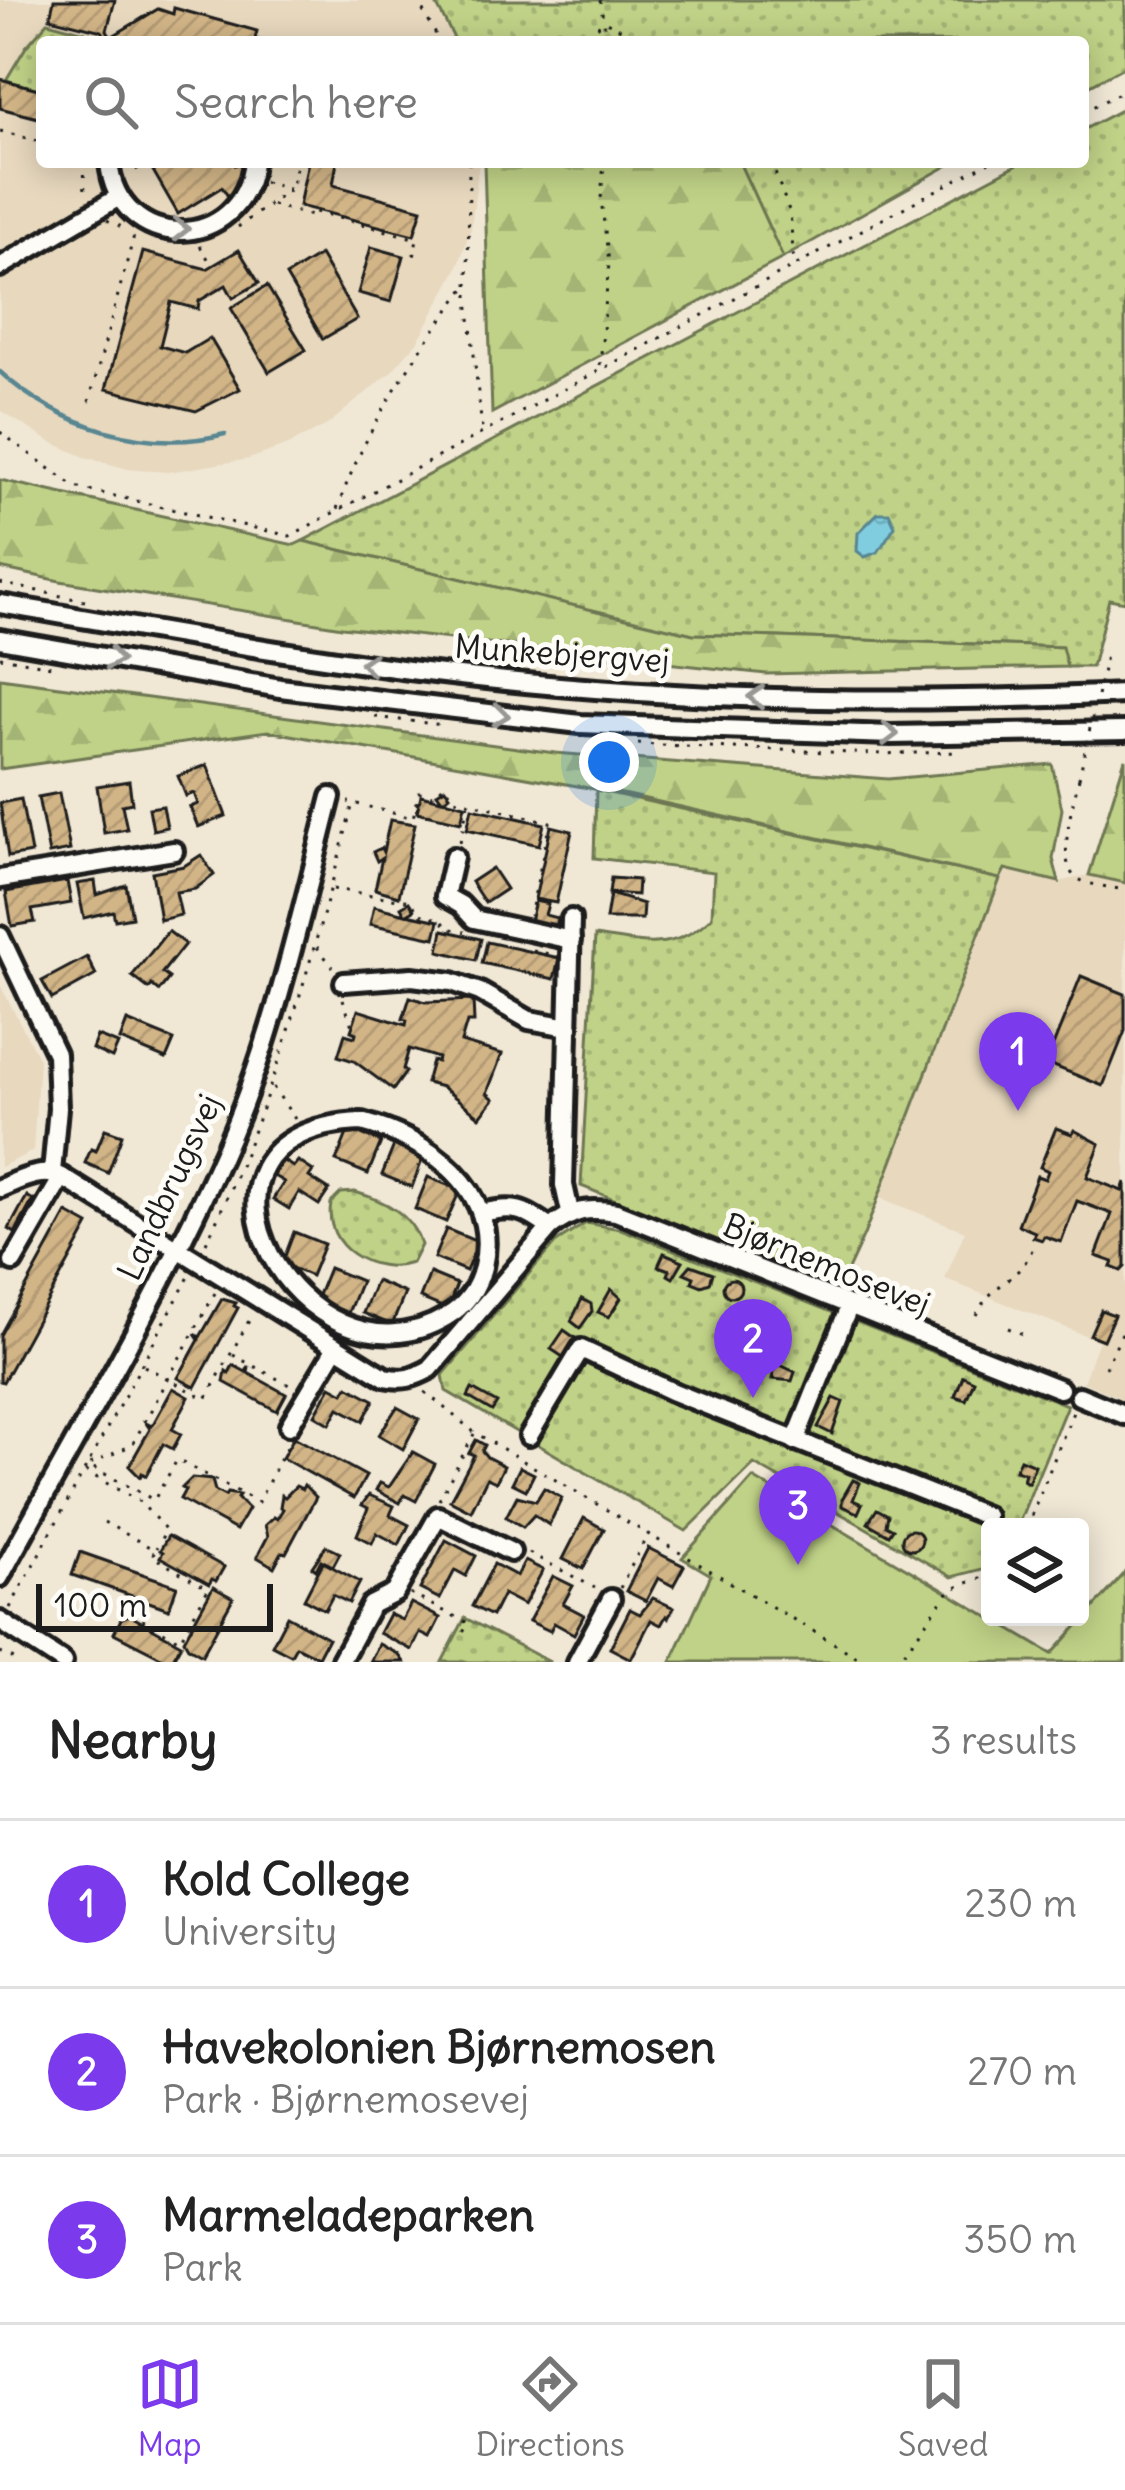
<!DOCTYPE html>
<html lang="en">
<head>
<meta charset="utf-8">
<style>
  body { margin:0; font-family:Delius,sans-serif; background:#f6f6f6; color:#222 }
  .controls { position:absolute; right:36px; bottom:36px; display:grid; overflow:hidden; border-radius:12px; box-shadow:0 6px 30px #0003 }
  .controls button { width:108px; height:108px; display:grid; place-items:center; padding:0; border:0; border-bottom:3px solid #e0e0e0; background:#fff; color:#222; font:60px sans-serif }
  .scale { position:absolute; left:36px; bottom:30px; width:237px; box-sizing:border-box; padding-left:12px; border:6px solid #1c1c1c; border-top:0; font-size:33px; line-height:42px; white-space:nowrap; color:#1c1c1c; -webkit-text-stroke:9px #fdfcf7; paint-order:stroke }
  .you { position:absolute; left:609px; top:762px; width:42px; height:42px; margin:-30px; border:9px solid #fff; border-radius:50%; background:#1a73e8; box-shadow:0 0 0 18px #1a73e833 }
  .badge { display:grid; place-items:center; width:78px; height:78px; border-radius:50%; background:#7c3aed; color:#fff; font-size:39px; font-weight:700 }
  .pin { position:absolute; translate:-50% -99px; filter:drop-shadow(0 3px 6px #0008) }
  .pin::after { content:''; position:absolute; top:63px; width:42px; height:36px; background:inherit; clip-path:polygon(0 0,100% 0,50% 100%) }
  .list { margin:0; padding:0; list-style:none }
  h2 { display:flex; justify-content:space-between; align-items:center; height:156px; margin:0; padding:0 48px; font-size:51px }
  h2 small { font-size:39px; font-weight:400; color:#767676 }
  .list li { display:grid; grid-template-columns:78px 1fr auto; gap:36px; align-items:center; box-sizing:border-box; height:168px; padding:0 48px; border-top:3px solid #e0e0e0 }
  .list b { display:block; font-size:45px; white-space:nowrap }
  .list p { margin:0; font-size:39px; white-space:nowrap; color:#767676 }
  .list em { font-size:39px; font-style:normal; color:#767676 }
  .icon { flex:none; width:66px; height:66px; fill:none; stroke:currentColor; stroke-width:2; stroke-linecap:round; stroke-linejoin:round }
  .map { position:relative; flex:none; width:1125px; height:1662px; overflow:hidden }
  .search { position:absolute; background:#fff; box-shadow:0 6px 30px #0003; left:36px; right:36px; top:36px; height:132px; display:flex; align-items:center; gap:30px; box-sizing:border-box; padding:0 42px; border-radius:12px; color:#767676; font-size:45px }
  .sheet { height:660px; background:#fff }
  nav { display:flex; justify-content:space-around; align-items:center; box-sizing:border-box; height:168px; border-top:3px solid #e0e0e0; background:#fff; font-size:33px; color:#767676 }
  nav a { display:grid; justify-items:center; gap:6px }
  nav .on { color:#7c3aed }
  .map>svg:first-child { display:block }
</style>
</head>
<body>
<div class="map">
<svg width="1125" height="1662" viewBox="0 0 1125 1662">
  <defs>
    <pattern id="grass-dots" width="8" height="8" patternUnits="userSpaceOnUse" patternTransform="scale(3)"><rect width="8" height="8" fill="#c0d287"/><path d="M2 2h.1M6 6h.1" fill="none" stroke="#a4b474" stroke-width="1.8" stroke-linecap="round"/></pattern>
    <pattern id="forest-firs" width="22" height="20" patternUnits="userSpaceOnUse" patternTransform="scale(3)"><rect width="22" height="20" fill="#c0d287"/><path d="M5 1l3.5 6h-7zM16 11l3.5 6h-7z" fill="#a4b474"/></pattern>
    <pattern id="water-ripples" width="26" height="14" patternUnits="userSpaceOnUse" patternTransform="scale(3)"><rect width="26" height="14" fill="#80cddf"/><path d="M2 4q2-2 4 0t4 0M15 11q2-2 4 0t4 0" fill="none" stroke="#6eafbf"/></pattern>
    <pattern id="building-hatch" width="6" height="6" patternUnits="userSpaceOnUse" patternTransform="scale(3)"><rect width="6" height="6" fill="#d2b587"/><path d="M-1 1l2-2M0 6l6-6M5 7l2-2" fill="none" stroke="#b49b74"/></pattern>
  </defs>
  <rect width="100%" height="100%" fill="#f0e7d5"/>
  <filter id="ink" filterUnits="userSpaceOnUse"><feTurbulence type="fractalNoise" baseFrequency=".00833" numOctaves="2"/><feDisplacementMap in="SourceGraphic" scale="24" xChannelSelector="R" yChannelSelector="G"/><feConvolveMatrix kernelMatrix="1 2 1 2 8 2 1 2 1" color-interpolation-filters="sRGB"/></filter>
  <g filter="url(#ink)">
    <g fill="#e7d8be">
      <polygon points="0,0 434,0 455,42 42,42 42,162 479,162 471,228 457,269 418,341 390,373 327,425 290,444 249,459 168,472 128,469 85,457 49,441 0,410"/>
      <polygon points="1004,869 1059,882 1089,875 1125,883 1125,1400 1083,1382 1099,1341 945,1279 965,1231 878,1197"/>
      <polygon points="0,985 39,1059 33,1151 0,1167"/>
    </g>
    <g fill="url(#grass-dots)" stroke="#6e7752" stroke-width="3">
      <polygon points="434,0 1125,0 1125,66 1083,89 1083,42 456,42"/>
      <polygon points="48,22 85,32 90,42 42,42 42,90 6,80 26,47"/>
      <polygon points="1125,108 1125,602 1109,599 1092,667 1067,667 1061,647 693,634 303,541 1022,162 1083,162 1083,130"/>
      <polygon points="739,162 954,162 783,258"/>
      <path d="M596,790L1000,879L864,1235L839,1289L581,1186L595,936C644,943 672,954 712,917L714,872L594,858Z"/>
      <path d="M355,1192C385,1201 411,1213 421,1245L412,1263C372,1276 323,1247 331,1203L341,1193Z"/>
      <polygon points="586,1223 621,1229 1067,1405 1017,1527 990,1527 990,1567 952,1577 754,1464 686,1531 446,1391 443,1375 555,1243"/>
      <polygon points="465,1618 550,1662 442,1662"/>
    </g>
    <g fill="url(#forest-firs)" stroke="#6e7752" stroke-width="3">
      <polygon points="484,162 739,162 783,258 492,413"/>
      <polygon points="0,480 294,545 303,541 693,634 1062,647 1067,667 766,674 342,627 60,581 0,568"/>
      <polygon points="0,678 555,753 888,779 1052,764 1062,809 1053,859 1059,882 1005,869 1000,879 628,795 268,731 0,769"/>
      <polygon points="1125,759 1125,883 1089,875"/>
    </g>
    <polygon fill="#c0d287" stroke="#6e7752" stroke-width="3" points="753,1478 1052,1654 1125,1573 1125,1662 671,1662 711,1575 682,1558"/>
    <polygon fill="url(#water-ripples)" stroke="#588691" stroke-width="3" points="878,513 889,513 895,526 878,552 865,557 857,551 858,533"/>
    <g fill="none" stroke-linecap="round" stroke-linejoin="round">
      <path stroke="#588691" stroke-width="4.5" d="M0,372C59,426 147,454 225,434"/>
    </g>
    <g fill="url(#building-hatch)" stroke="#1c1c1c" stroke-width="3">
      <polygon points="54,0 115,0 107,30 111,37 158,9 173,14 174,8 257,31 255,39 266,42 103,42 107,39 102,31 50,18"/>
      <polygon points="0,79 42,90 42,119 0,108"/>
      <polygon points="134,162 233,162 235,165 245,162 240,184 231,201 222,187 178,214 148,162 137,169"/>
      <polygon points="308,162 337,162 333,185 422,209 414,235 299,206"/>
      <polygon points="371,247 404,256 391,302 358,293"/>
      <polygon points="239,250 259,283 233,298 226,285 199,301 198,309 171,302 160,346 185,353 210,338 240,389 196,411 106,389 143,252 207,269"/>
      <polygon points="320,255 357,319 323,339 286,276"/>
      <polygon points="267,286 306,350 269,372 231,308"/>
      <polygon points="207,765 226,816 198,827 190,807 198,804 194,793 186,796 178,776"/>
      <polygon points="129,781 132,803 122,805 127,829 104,833 97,786"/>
      <polygon points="445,788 450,795 444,800 465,805 461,822 417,812 421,795 442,800 437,793"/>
      <polygon points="59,793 70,850 49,854 38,797"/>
      <polygon points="21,799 31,853 8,857 0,803"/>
      <polygon points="163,806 167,827 153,830 149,808"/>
      <polygon points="472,808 544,824 539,845 467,829"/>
      <polygon points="390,820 415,824 399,896 375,889 382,858 377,861 373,852 381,848 383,852"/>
      <polygon points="551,826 572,831 556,903 535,899"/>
      <polygon points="201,855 214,875 195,889 176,892 181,915 160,920 152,872 184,866"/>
      <polygon points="492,868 506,889 485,903 471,882"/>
      <polygon points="611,878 638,880 637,895 609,893"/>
      <polygon points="67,881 71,903 32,910 35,922 12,926 6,892"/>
      <polygon points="95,881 97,895 126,885 132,917 115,920 113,911 84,918 77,884"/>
      <polygon points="610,894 643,904 642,919 606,919"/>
      <polygon points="535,901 548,904 545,915 557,918 554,932 529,926"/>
      <polygon points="409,902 414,910 407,914 439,921 435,938 370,924 374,906 405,914 401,907"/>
      <polygon points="443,930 481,939 476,960 439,951"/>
      <polygon points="168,931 185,944 162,973 169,978 159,991 152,985 149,989 132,976"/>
      <polygon points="487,942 559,958 554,979 482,963"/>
      <polygon points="87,957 96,975 52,999 42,981"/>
      <polygon points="1081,976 1125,994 1125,1031 1103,1086 1046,1063"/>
      <polygon points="410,997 425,1002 473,1000 474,1022 467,1022 461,1042 502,1054 487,1093 494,1099 480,1117 442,1087 426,1083 432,1061 437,1062 438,1058 409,1049 403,1069 406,1072 393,1090 354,1061 338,1056 345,1034 355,1037 356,1033 351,1031 358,1010 406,1025 407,1020 403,1019"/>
      <polygon points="127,1021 174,1040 166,1059 120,1040"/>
      <polygon points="97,1036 118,1044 112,1058 92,1049"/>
      <polygon points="1056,1128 1072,1134 1074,1130 1100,1144 1087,1177 1122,1191 1125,1182 1125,1267 1121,1271 1111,1267 1113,1262 1096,1256 1112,1214 1077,1201 1061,1242 1044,1236 1042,1240 1033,1237 1035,1232 1018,1225 1037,1176 1045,1179 1048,1171 1040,1167"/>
      <polygon points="105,1129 122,1135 108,1173 85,1163 91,1149 96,1151"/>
      <polygon points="349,1129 381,1142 368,1174 336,1161"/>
      <polygon points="395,1143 424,1155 412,1187 382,1175"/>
      <polygon points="282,1160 293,1167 298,1161 313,1171 309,1177 329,1190 319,1205 299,1192 289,1209 273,1199 284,1182 272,1175"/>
      <polygon points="428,1177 460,1190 446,1222 415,1209"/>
      <polygon points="27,1196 33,1200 15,1233 9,1229"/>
      <polygon points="67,1213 89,1225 3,1382 0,1381 0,1335"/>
      <polygon points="446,1229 478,1242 466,1271 434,1258"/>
      <polygon points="294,1232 324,1244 311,1276 282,1264"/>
      <polygon points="664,1253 683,1261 673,1278 668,1275 670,1270 658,1266"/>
      <polygon points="691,1265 713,1273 710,1283 702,1286 692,1282 694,1277 684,1273"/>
      <polygon points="329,1268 361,1281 348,1313 316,1300"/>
      <polygon points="430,1273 457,1284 447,1309 420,1298"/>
      <circle cx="732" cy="1288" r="9"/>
      <polygon points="376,1281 405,1293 392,1325 363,1313"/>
      <polygon points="611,1289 621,1298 609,1317 598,1312"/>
      <polygon points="222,1299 236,1303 234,1306 238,1308 195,1387 178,1378 199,1340 195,1334 200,1337"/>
      <polygon points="582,1299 591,1304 592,1311 580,1328 571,1321"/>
      <polygon points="1101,1310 1114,1315 1103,1340 1090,1335"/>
      <polygon points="564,1330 578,1340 566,1359 551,1349"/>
      <polygon points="776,1363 795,1372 792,1381 772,1379"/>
      <polygon points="233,1365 246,1372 249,1366 248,1373 286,1394 277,1411 224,1382 226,1371 229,1373"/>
      <polygon points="963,1376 974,1381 966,1400 955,1396"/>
      <polygon points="331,1386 344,1393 348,1386 374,1400 363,1421 339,1408 330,1424 315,1415"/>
      <polygon points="173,1388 189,1397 172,1429 181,1434 173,1449 163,1444 146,1476 142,1473 140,1477 129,1466 150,1429 146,1423 152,1426"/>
      <polygon points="472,1389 497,1403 492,1411 468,1397"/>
      <polygon points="834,1398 843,1402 832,1434 818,1427"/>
      <polygon points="397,1407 419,1419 403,1449 379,1435"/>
      <polygon points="294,1437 366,1476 354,1498 282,1458"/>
      <polygon points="476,1440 485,1445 482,1451 487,1457 504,1466 496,1482 487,1478 471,1511 450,1500 474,1455 469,1453"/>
      <polygon points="413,1452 435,1464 416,1501 404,1495 400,1503 376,1490 380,1483 389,1487"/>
      <polygon points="1020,1459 1035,1465 1028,1483 1023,1480 1025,1473 1015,1470"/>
      <polygon points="520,1467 534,1474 526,1490 512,1483"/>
      <polygon points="192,1478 212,1480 215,1491 225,1496 227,1493 239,1495 237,1498 248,1509 236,1530 180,1499 185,1490 182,1488"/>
      <polygon points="853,1480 860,1483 853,1500 862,1504 858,1513 842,1506 842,1499"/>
      <polygon points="304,1485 316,1497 286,1553 282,1552 274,1567 257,1557 268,1536 265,1525 274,1517 277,1519 283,1509 280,1507 282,1495 285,1497 296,1486 302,1489"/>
      <polygon points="544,1488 562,1498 549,1525 534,1515 523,1527 506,1517 517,1496 536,1501"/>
      <polygon points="369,1495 394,1506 390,1515 409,1525 399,1545 377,1533 372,1543 357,1535 368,1508 362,1505"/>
      <polygon points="877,1509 888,1515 886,1525 893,1529 889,1535 868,1523"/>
      <polygon points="584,1518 604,1529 583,1569 563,1559"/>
      <circle cx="912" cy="1540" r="10"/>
      <polygon points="168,1536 224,1567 216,1581 212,1579 209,1584 160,1557 163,1552 160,1550"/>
      <polygon points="446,1540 476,1556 466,1576 455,1570 440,1599 420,1589"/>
      <polygon points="326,1546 340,1553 333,1566 321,1560 316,1570 312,1567"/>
      <polygon points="648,1548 684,1566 673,1586 658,1578 646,1601 626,1591"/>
      <polygon points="80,1552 177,1586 169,1609 72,1575"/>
      <polygon points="525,1561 543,1570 524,1605 503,1594 492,1616 472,1606 494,1564 517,1576"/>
      <polygon points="323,1562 360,1582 349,1603 333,1595 325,1610 304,1599"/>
      <polygon points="553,1576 573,1586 563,1604 584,1615 574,1634 554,1623 550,1631 529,1621"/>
      <polygon points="213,1587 233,1598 202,1655 188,1647 184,1640"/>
      <polygon points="653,1598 674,1608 668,1618 666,1616 661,1625 651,1620 631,1659 610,1648 630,1609 640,1614"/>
      <polygon points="411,1603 440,1618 430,1638 420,1633 412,1650 379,1633 389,1614 402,1620"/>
      <polygon points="129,1615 181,1644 171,1662 114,1633 121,1619"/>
      <polygon points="287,1616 328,1638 318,1657 296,1646 291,1655 272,1645"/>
      <polygon points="379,1644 398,1654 404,1662 370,1662"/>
    </g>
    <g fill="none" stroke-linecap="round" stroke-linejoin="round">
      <g stroke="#1c1c1c" stroke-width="26">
        <g id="minor">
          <path d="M109,162C117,254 243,254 253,162"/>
          <polyline points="0,267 119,197"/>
          <path d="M0,604C159,631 318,661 478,678C692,702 910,704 1125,694"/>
          <polyline points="0,639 280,688 580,724 891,735 1125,731"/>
          <polyline points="454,857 445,896 461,905 474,919 571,940"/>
          <polyline points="0,879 174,851"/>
          <polyline points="0,936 56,1054 58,1108 52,1172"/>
          <polyline points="344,982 412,977 452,982 480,992 529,1020 569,1027"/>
          <path d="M362,1122C427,1139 501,1189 483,1267C478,1288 465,1306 446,1317C304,1402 147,1130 362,1122Z"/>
          <path d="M0,1188C20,1180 41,1168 62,1177L385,1377C404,1381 413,1378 430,1369L550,1228C573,1210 587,1207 616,1212L1060,1389"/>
          <polyline points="570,1212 564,1185 571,919"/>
          <path d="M482,1213C514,1205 524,1209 550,1228"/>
          <polyline points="13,1262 62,1177"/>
          <polyline points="1079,1396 1125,1415"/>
          <polyline points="289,1426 336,1347"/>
          <polyline points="529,1436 581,1349 671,1391 986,1516"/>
          <polyline points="795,1441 849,1307"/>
          <path d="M0,1577C75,1438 158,1300 222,1156C273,1042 300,917 331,797"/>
          <polyline points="0,1621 63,1662"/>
          <polyline points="340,1662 371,1605 395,1593 438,1516 511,1552"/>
          <polyline points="577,1662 611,1599"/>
        </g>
      </g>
      <g stroke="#1c1c1c" stroke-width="3" stroke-dasharray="3 9" stroke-linecap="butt">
        <polyline points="417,0 440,42"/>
        <polyline points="600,0 607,42"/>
        <polyline points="579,42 604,21 648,42"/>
        <polyline points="1083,112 1125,90"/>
        <polyline points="0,131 42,142"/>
        <polyline points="84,162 85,196"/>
        <polyline points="469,162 468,299 482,429"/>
        <polyline points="771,162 790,213 794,264"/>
        <polyline points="264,182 289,189"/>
        <polyline points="272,205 315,217 317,212 417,239 414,254 421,256"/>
        <polyline points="107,220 126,229"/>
        <polyline points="238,227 291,189 296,167 293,162"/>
        <polyline points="200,246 212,265"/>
        <polyline points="600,365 609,263 601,199 604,162"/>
        <polyline points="89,402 135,232"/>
        <polyline points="0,432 75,487 290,536 989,162"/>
        <path d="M337,509C370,419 411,361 467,286"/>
        <polyline points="0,583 85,601"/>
        <polyline points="0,657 57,667"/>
        <polyline points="375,717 443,725"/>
        <polyline points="638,744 875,754 958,752"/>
        <path d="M1079,778C1074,800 1054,866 1078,879C1091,886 1111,887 1125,890"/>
        <polyline points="357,804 413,818 419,792 433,795 445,785 455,799 550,822 530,916"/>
        <polyline points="460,842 468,804"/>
        <polyline points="333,889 411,901 419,914 442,920 447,928 465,932"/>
        <polyline points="317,947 333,967"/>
        <polyline points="533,950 553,955"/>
        <polyline points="343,999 352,1026"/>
        <polyline points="273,1087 295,1119"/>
        <path d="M206,1243C273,1102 314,954 353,803L348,802"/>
        <polyline points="215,1293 132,1445 88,1465 154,1500 177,1460 258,1502 289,1443"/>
        <path d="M976,1315C994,1279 1019,1284 1034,1245"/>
        <polyline points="1008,1328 1027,1336"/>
        <polyline points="233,1355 293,1387"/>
        <polyline points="144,1366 206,1399 251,1317"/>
        <polyline points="1105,1368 1125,1327"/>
        <polyline points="425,1392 474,1432 866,1662"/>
        <polyline points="85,1471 140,1502 166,1530 156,1548"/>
        <polyline points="439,1500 474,1434"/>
        <polyline points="104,1522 155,1550 152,1556 208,1589 180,1640 124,1610 114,1612"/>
        <polyline points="1027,1527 1073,1412"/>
        <polyline points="529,1553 595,1588"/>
        <polyline points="620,1588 648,1534"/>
        <polyline points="410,1594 468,1623 463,1633"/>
        <polyline points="10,1608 191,1273"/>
        <polyline points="0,1653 21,1662"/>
        <polyline points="897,1662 950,1590 990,1574"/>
      </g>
      <use href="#minor" stroke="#fdfcf7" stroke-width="16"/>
      <polyline stroke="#1c1c1c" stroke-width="3" stroke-dasharray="3 9" stroke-linecap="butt" points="1079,778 1107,651"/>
    </g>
    <defs><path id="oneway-chevron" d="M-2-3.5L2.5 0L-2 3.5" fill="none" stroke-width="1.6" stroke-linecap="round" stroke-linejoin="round" transform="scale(3)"/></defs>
    <g stroke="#989794">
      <use href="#oneway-chevron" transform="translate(181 229)"/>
      <use href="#oneway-chevron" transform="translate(115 659) rotate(10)"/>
      <use href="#oneway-chevron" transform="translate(368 664) rotate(-173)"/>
      <use href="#oneway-chevron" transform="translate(756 697) rotate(-177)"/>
      <use href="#oneway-chevron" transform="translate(501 715) rotate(7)"/>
      <use href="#oneway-chevron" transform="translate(890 734) rotate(1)"/>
    </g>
  </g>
  <g text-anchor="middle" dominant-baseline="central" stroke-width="10" stroke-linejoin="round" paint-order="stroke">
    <g font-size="33" fill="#1c1c1c" stroke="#fdfcf7">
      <text transform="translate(562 653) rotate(4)">Munkebjergvej</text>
      <text transform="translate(169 1187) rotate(-65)">Landbrugsvej</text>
      <text transform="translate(827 1264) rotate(22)">Bjørnemosevej</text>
    </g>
  </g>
</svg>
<div class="controls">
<button><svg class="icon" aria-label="layers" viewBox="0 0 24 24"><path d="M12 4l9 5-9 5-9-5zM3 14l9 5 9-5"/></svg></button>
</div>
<div class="scale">100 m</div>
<div class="you"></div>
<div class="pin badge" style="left:1018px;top:1111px">1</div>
<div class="pin badge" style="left:753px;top:1398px">2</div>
<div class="pin badge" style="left:798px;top:1565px">3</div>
<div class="search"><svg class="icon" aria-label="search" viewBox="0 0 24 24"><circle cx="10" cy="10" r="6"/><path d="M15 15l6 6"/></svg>Search here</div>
</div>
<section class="sheet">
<h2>Nearby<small>3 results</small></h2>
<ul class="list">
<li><span class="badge">1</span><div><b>Kold College</b><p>University</p></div><em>230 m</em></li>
<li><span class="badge">2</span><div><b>Havekolonien Bjørnemosen</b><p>Park · Bjørnemosevej</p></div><em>270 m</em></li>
<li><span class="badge">3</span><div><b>Marmeladeparken</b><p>Park</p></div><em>350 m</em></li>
</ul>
</section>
<nav>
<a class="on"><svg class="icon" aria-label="map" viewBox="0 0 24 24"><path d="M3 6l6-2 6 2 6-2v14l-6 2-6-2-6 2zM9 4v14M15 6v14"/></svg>Map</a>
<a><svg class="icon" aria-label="directions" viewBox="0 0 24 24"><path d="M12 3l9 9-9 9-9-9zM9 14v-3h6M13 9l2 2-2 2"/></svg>Directions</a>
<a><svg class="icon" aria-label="saved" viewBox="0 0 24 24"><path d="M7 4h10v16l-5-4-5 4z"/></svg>Saved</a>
</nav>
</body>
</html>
